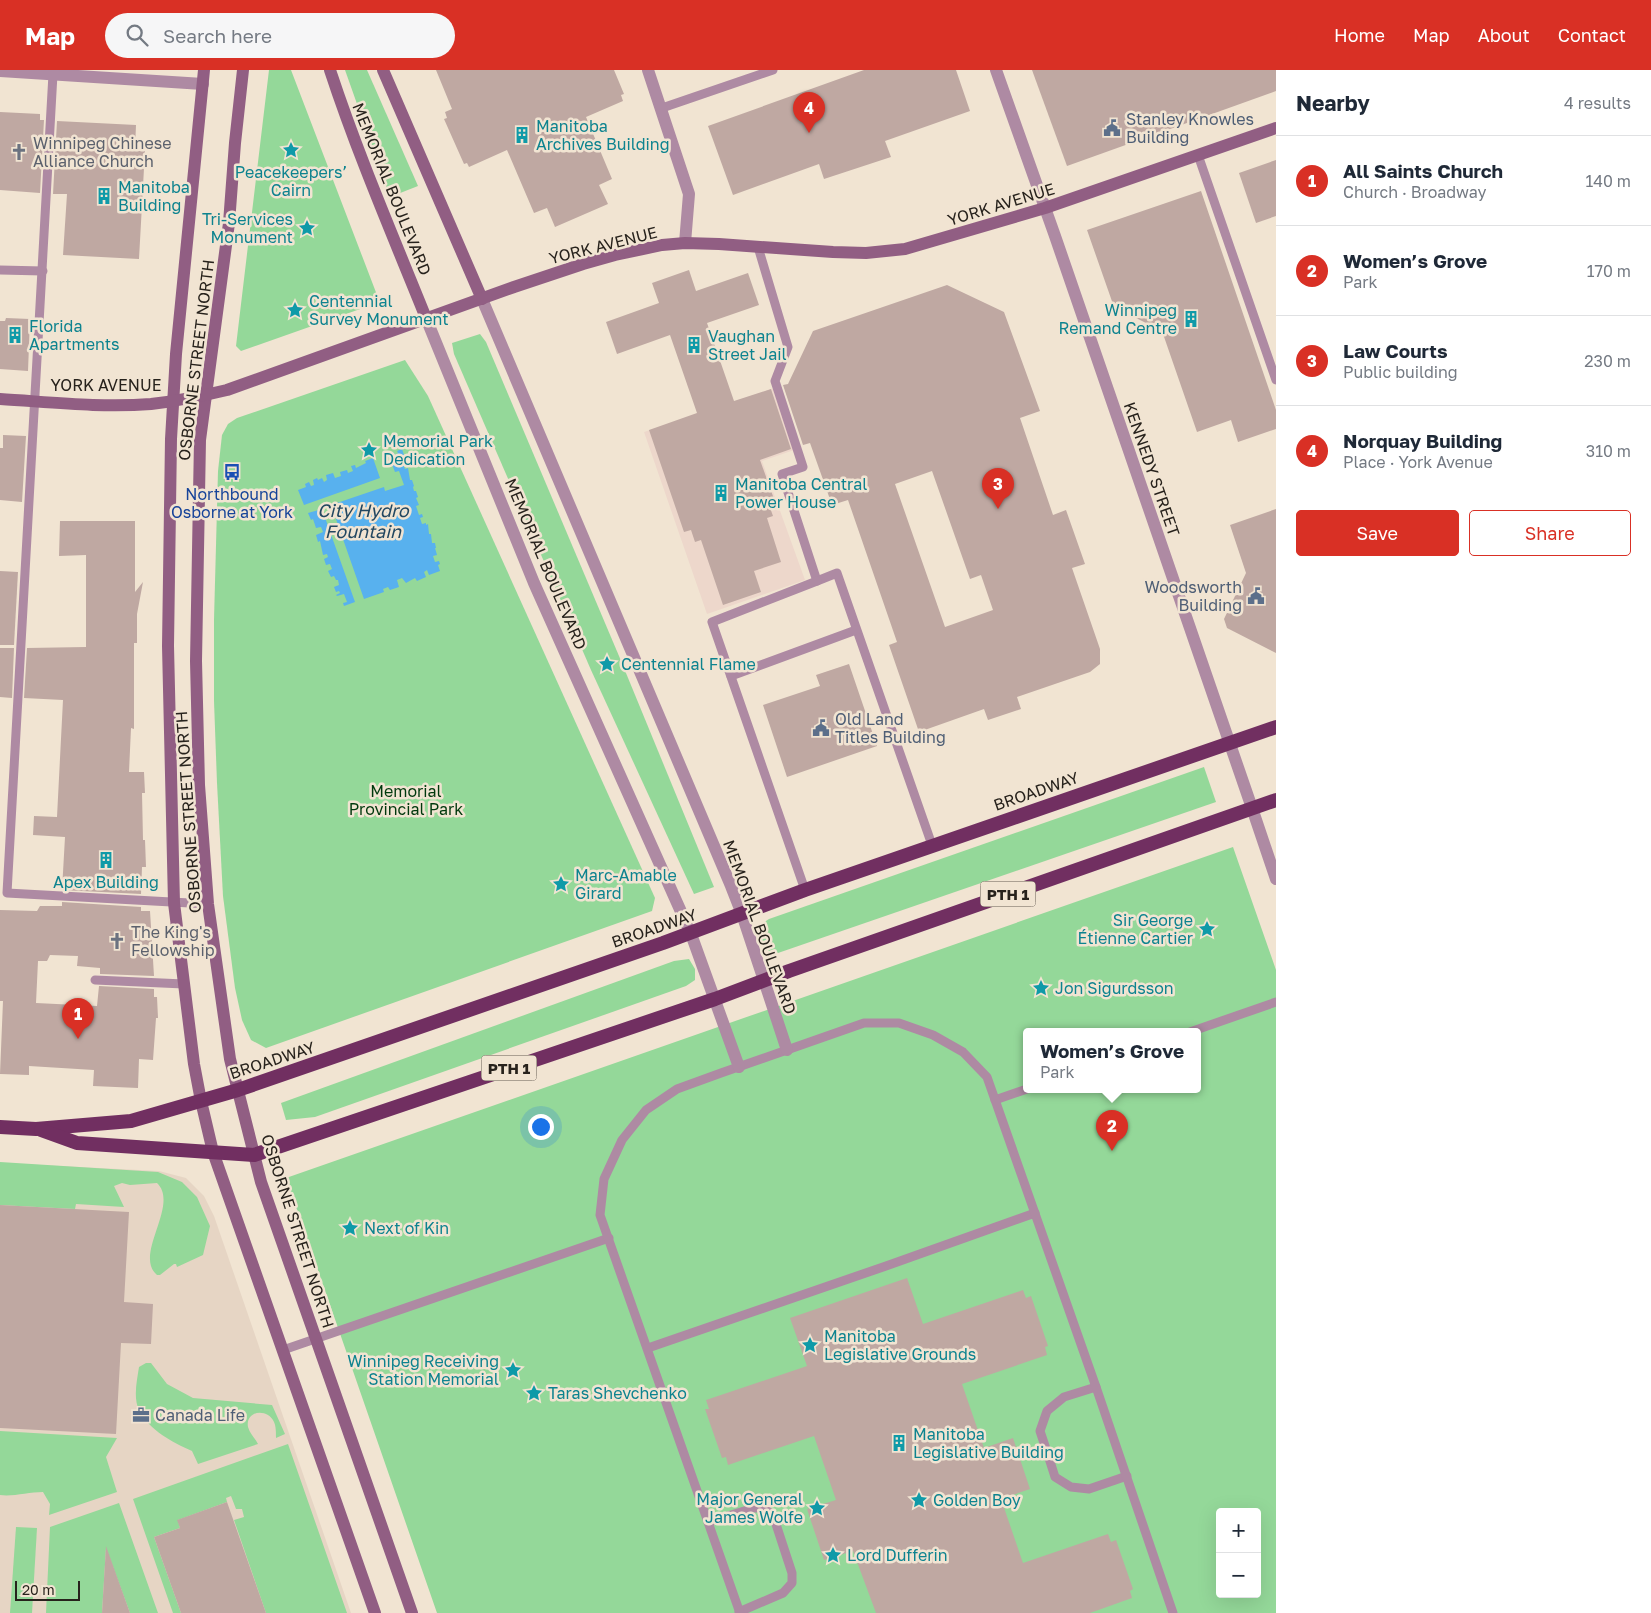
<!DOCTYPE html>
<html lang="en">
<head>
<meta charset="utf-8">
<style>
  body { margin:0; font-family:"Golos Text",sans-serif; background:#f6f6f7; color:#1f2937 }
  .controls { position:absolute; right:15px; bottom:15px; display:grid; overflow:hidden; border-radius:5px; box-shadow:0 5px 20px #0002 }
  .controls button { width:45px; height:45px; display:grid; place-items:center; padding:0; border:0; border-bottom:1px solid #e0e1e3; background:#fff; color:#1f2937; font:25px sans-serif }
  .scale { position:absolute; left:15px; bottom:12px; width:65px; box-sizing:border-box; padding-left:5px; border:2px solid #27221c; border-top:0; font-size:14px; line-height:18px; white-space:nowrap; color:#27221c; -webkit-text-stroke:4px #f1e4d2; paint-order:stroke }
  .you { position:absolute; left:540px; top:1056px; width:18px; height:18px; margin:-12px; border:4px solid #fff; border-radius:50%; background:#1a73e8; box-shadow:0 0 0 8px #1a73e833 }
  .badge { display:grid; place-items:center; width:32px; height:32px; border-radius:50%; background:#d93025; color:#fff; font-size:16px; font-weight:700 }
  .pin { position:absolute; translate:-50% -41px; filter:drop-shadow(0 1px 2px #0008) }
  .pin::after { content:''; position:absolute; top:26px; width:18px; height:15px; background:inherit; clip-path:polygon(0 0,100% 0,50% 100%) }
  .popup { position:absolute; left:1023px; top:958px; width:178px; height:65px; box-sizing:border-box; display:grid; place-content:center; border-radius:5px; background:#fff; filter:drop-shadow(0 1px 4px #0005); font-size:16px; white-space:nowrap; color:#747a83 }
  .popup b { font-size:19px; color:#1f2937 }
  .popup::after { content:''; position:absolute; left:50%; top:100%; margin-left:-10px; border:10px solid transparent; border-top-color:#fff }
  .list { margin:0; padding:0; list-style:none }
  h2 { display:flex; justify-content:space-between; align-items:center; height:65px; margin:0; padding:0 20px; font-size:21px }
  h2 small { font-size:16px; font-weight:400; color:#747a83 }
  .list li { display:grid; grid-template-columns:32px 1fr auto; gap:15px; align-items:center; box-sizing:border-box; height:90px; padding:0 20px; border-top:1px solid #e0e1e3 }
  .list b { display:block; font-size:19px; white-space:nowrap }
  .list p { margin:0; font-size:16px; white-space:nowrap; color:#747a83 }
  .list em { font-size:16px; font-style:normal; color:#747a83 }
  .actions { display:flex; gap:10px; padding:15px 20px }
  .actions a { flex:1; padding:11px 0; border:1px solid #d93025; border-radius:5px; text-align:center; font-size:18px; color:#d93025 }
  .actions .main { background:#d93025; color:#fff }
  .icon { flex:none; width:28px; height:28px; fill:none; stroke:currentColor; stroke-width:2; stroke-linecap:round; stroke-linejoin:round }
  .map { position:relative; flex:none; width:1276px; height:1543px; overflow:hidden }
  header { display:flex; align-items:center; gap:30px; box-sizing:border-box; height:70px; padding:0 25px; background:#d93025; color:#fff }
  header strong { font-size:24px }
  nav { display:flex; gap:28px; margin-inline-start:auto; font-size:18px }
  .search { width:350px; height:45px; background:#f6f6f7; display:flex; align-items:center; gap:12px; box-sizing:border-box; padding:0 18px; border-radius:28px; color:#747a83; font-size:19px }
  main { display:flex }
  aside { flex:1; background:#fff }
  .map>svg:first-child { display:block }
</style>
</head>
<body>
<header>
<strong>Map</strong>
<div class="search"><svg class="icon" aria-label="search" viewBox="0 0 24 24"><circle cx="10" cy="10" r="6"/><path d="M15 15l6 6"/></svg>Search here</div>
<nav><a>Home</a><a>Map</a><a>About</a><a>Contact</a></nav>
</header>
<main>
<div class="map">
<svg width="1276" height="1543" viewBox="0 0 1276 1543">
  <rect width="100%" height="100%" fill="#f1e4d2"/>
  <polygon fill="#e6d5c4" points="0,1093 159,1101 186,1108 204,1126 214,1146 351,1543 0,1543"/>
  <polygon fill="#edd7cb" points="777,317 797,379 762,391 805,510 707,544 644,362"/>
  <g fill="#94d899" fill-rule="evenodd">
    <polygon points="269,0 291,0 377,225 366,230 363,238 241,281 236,276"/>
    <polygon points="345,0 367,0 418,116 390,127"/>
    <polygon points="480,264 486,272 619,586 714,817 694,824 591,600 454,284 452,273"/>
    <polygon points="405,290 428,326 655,828 652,841 266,978 251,970 242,950 235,918 223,826 217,713 214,631 214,550 218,401 222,365 228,354 237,348"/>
    <path d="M1204,697L1216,732L778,883C760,881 757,870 761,854L769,849Z"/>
    <path d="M1233,777L1276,900V1543H437L286,1108ZM1027,962H1197V1020H1027ZM1220,1442H1257V1524H1220Z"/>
    <polygon points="689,889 695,899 695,910 686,916 315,1047 286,1050 281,1033 674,891"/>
    <path d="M0,1092L158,1102L182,1112L197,1127L210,1156L203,1185L177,1197L176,1194H174L160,1205H157C133,1185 180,1135 157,1113L130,1115L122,1113L114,1116L124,1137L76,1134L75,1139L0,1135Z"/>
    <path d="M146,1293H151L167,1314L193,1328L272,1335L285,1364L276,1368C276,1363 276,1356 274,1352C268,1338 245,1340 248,1357C250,1364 255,1368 258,1374L198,1394L192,1381C172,1372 150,1361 139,1340C133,1328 137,1310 139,1297Z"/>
    <path d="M0,1361L117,1368L106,1387L117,1422L49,1445L50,1434L43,1422C29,1422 12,1427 0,1425Z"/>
    <polygon points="288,1374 347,1543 266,1543 234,1450 244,1447 242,1439 236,1439 231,1426 226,1428 227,1432 178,1450 180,1458 154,1467 181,1543 173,1543 133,1429"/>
    <polygon points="119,1433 158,1543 130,1543 106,1478 102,1543 46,1543 50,1457"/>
    <polygon points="16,1457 37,1458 32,1543 10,1543"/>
  </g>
  <g fill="#58b1ee">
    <polygon points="402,379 405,388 401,389 405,399 408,398 410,410 412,410 414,416 413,417 414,421 416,421 418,427 416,428 419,435 416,436 419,445 422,444 423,447 420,448 422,454 426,453 426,455 428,454 429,464 431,464 432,473 435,473 436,478 435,478 437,485 433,486 435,492 439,491 440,494 438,495 440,501 429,505 427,500 424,502 426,507 417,511 415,508 406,513 402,508 397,510 399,517 390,520 388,517 383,519 384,522 364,529 331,435 384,417 385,421 404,415 399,401 395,402 388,384 393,382 395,385 398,383 397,381"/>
    <polygon points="373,388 380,408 304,435 298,420 306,417 305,414 309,412 311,416 314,415 313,410 317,408 318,410 322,408 324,412 327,410 326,405 333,403 335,408 341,406 340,402 347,400 348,403 353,401 351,396 355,395 356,398 366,393 365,391"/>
    <polygon points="322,439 355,532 344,536 343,533 347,532 344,524 337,526 336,525 340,523 339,521 336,522 334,517 339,515 338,510 336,510 334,506 331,507 328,501 332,499 330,494 326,495 324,489 328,487 327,484 323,485 320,471 318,472 316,465 323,462 321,457 316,458 313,449 311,450 308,443"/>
  </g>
  <g fill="#bfa8a2" fill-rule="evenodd">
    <polygon points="436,0 614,0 624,24 621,25 623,31 586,47 612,109 599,115 608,134 555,157 547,138 534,143 507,80 469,97 467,93 464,94 444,49 447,48 445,42 452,39"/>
    <polygon points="864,0 956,0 970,41 885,71 891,87 824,109 819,94 733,125 708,56"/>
    <polygon points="1032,0 1276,0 1276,21 1067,96"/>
    <polygon points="0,42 40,44 40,50 44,50 40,123 0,120"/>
    <polygon points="57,51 136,55 135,79 145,80 139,189 63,185 67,124 53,124"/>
    <polygon points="1276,90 1276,146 1256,153 1239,103"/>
    <polygon points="1201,121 1276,340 1276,359 1238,372 1231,350 1197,362 1162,261 1114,237 1087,160"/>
    <polygon points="689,200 696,221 748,203 759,235 707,253 734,331 771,319 791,379 760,390 774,429 768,432 773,446 767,448 781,492 754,501 761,522 723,535 701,470 695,472 691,460 684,462 649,360 697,343 670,265 617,284 606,252 659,233 652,213"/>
    <path d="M947,215L1004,242L1040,341L1020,348L1053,445L1066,440L1085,494L1072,498L1100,579V594L1090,602L1017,627L1021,639L988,650L984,639L919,662L889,575L897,572L848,430L832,435L810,373L803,375L783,315L788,314L813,261ZM932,401L970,509L981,505L993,540L945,557L895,414Z"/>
    <polygon points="6,248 30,249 28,301 0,299 0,251 5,251"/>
    <polygon points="3,365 26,366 22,432 0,430 0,378 3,378"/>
    <polygon points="1276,439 1276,583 1227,558 1224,549 1246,503 1230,455"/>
    <polygon points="60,451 135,451 135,522 143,512 137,544 137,573 134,573 134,659 131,658 129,702 144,702 145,723 142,723 143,770 145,770 146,797 142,797 141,824 62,820 65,767 33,765 34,746 57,747 63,630 24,628 27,578 86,577 86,485 59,486"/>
    <polygon points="0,501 18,502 14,575 0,575"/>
    <polygon points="0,578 14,578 12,628 0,627"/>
    <polygon points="849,594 877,676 787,707 763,635 820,616 816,605"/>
    <polygon points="62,832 141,837 141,841 150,841 154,906 100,904 100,898 77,896 78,886 50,885 47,891 38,891 36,933 97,936 99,916 154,919 154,927 157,927 158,948 156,948 153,990 139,989 138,1018 93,1016 94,1000 29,996 29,1005 0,1004 3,931 0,931 0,840 37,841 40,836 62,836"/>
    <polygon points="0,1135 129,1142 124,1232 153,1234 151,1274 121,1273 116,1364 0,1358"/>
    <polygon points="907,1208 923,1254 1023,1220 1026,1228 1031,1226 1048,1276 1045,1277 1047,1285 962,1314 984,1378 1013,1368 1030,1419 1001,1429 1023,1493 1108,1464 1111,1472 1116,1470 1133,1519 1130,1521 1132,1528 1090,1543 876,1543 853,1481 824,1490 807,1439 836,1430 814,1366 728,1395 726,1387 722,1388 705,1339 709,1339 706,1330 807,1296 790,1248"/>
    <polygon points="227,1432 266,1543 181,1543 154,1467 180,1458 177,1450"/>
    <polygon points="106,1476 130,1543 102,1543"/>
  </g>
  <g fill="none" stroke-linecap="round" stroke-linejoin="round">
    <g stroke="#ae8aa3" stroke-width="9">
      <polyline points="53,4 7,823 208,834"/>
      <polyline points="662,38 773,0"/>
      <polyline points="1198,85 1276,310"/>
      <polyline points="758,177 788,277 775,311 803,397 782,404 817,511 837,503 932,775"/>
      <polyline points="0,200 43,201"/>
      <polyline points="731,606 856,560"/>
      <polyline points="805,820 712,552 817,511"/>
      <polyline points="95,910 184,914"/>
      <polyline points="1190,962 1276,932"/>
      <polyline points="995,1030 1027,1019"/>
      <polyline points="648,1278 886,1196 1035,1143"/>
      <polyline points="283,1280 609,1168"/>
      <polyline points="1096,1317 1064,1327 1047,1341 1040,1361 1048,1385 1055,1407 1071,1417 1089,1419 1127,1406"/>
      <polyline points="708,1452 754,1438 764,1438 773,1445 792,1503 792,1513 783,1523 739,1542"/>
      <polyline points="740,1543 600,1145 604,1109 622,1070 646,1040 677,1019 721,1003 864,953 899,953 933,965 963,982 987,1007 1096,1317 1173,1543"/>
    </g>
    <g stroke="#ae8aa3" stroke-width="12">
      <polyline points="0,1 203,14"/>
      <polyline points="1252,738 1276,809"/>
    </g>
    <g stroke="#ae8aa3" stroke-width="12">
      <polyline points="648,0 689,124 685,173"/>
      <polyline points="996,0 1055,166 1252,738"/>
      <polyline points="482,229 731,816 742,844 787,980"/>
      <polyline points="426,248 534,513 691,864 739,997"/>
    </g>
    <g stroke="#915e83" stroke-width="12">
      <polyline points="204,0 176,284 171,369 168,576 174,833 194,994 201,1031 213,1082 375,1543"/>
      <polyline points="243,0 235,73 229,153 200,370 196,591 199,715 208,834 230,989 261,1112 412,1543"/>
      <path d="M330,0C358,85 393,166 426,248"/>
      <polyline points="383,0 482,229"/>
      <path d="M0,329C50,332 101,338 151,334C177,331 202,326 227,320L514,217L583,194L615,185L662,175L685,173L719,174L833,182L866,183L905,179L1045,138L1276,58"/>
    </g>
    <g stroke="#712f61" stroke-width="14">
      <polyline points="0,1057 36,1059 131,1051 238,1020 663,873 805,820 1276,657"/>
      <polyline points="41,1060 77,1073 254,1085 715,929 789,901 1276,730"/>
    </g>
  </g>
  <defs>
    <g id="civic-bare" transform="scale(1.35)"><path d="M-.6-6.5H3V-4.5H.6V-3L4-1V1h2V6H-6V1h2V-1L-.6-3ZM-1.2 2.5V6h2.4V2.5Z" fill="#5c6f8a" stroke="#f1e4d2" stroke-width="2.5" paint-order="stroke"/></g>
    <g id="building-bare" transform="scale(1.35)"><path d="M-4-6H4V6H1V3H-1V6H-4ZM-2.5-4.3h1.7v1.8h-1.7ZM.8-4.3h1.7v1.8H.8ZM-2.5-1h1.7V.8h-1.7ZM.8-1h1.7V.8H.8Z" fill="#0f9aa8" stroke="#f1e4d2" stroke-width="2.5" paint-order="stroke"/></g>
    <g id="sight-bare" transform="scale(1.35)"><path d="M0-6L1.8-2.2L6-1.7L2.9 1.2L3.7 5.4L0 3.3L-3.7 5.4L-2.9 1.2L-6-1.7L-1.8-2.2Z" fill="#0f9aa8" stroke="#f1e4d2" stroke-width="2.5" paint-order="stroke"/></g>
    <g id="church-bare" transform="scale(1.35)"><path d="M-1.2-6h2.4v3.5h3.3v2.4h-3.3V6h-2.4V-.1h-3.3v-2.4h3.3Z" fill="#6b7280" stroke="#f1e4d2" stroke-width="2.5" paint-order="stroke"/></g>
    <g id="bus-bare" transform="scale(1.35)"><path d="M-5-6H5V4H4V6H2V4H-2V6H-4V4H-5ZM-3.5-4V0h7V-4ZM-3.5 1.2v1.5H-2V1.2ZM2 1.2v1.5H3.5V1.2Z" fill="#1a4fb4" stroke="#f1e4d2" stroke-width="2.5" paint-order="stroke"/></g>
    <g id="office-bare" transform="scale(1.35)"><path d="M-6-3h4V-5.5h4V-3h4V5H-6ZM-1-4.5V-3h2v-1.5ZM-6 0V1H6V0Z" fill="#5c6f8a" stroke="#f1e4d2" stroke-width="2.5" paint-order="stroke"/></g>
  </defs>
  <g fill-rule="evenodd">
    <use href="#civic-bare" x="1112" y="58"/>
    <use href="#building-bare" x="522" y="65"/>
    <use href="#sight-bare" x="291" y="80"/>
    <use href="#church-bare" x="19" y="82"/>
    <use href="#building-bare" x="104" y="126"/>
    <use href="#sight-bare" x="307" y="158"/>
    <use href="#sight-bare" x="295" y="240"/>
    <use href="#building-bare" x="1191" y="249"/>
    <use href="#building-bare" x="15" y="265"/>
    <use href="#building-bare" x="694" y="275"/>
    <use href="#sight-bare" x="369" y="380"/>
    <use href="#bus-bare" x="232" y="402"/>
    <use href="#building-bare" x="721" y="423"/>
    <use href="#civic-bare" x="1256" y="526"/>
    <use href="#sight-bare" x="607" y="594"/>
    <use href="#civic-bare" x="821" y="658"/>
    <use href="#building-bare" x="106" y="790"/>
    <use href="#sight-bare" x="561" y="814"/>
    <use href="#sight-bare" x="1207" y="859"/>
    <use href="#church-bare" x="117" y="871"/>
    <use href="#sight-bare" x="1041" y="918"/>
    <use href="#sight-bare" x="350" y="1158"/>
    <use href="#sight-bare" x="810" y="1275"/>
    <use href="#sight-bare" x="513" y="1300"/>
    <use href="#sight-bare" x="534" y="1323"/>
    <use href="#office-bare" x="141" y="1345"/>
    <use href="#building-bare" x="899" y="1373"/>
    <use href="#sight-bare" x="919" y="1430"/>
    <use href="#sight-bare" x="817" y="1438"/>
    <use href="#sight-bare" x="833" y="1485"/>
  </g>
  <g text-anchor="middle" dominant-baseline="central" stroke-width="5" stroke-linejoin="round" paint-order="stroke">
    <g fill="#f1e4d2" stroke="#645c53" stroke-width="1">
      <rect x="980.5" y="811.5" width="55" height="25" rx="4"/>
      <rect x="481.5" y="985.5" width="55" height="25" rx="4"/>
    </g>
    <g font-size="15" font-weight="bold" fill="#27221c">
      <text x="1008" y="824">PTH 1</text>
      <text x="509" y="998">PTH 1</text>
    </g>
    <g font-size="16" fill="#4e5e75" stroke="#f1e4d2" text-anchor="start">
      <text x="1126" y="49">Stanley Knowles<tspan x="1126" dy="18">Building</tspan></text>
      <text x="1242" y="517" text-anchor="end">Woodsworth<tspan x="1242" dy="18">Building</tspan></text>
      <text x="835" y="649">Old Land<tspan x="835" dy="18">Titles Building</tspan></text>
      <text x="155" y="1345">Canada Life</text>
    </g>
    <g font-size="16" fill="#0d838f" stroke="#f1e4d2" text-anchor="start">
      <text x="536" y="56">Manitoba<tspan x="536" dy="18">Archives Building</tspan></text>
      <text x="291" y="102" text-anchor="middle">Peacekeepers’<tspan x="291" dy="18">Cairn</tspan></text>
      <text x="118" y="117">Manitoba<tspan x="118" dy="18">Building</tspan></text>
      <text x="293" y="149" text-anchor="end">Tri-Services<tspan x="293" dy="18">Monument</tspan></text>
      <text x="309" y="231">Centennial<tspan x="309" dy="18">Survey Monument</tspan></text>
      <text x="1177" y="240" text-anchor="end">Winnipeg<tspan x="1177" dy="18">Remand Centre</tspan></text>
      <text x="29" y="256">Florida<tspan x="29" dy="18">Apartments</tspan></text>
      <text x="708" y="266">Vaughan<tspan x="708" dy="18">Street Jail</tspan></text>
      <text x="383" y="371">Memorial Park<tspan x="383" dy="18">Dedication</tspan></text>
      <text x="735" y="414">Manitoba Central<tspan x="735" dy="18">Power House</tspan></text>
      <text x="621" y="594">Centennial Flame</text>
      <text x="575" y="805">Marc-Amable<tspan x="575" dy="18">Girard</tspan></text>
      <text x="106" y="812" text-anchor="middle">Apex Building</text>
      <text x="1193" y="850" text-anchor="end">Sir George<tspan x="1193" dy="18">Étienne Cartier</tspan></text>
      <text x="1055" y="918">Jon Sigurdsson</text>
      <text x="364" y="1158">Next of Kin</text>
      <text x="824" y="1266">Manitoba<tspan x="824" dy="18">Legislative Grounds</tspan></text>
      <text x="499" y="1291" text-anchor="end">Winnipeg Receiving<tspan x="499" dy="18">Station Memorial</tspan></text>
      <text x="548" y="1323">Taras Shevchenko</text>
      <text x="913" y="1364">Manitoba<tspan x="913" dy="18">Legislative Building</tspan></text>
      <text x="803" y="1429" text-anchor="end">Major General<tspan x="803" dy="18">James Wolfe</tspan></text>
      <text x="933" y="1430">Golden Boy</text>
      <text x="847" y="1485">Lord Dufferin</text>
    </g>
    <g font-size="16" fill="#5b616d" stroke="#f1e4d2" text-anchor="start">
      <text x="33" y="73">Winnipeg Chinese<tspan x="33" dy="18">Alliance Church</tspan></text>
      <text x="131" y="862">The King's<tspan x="131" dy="18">Fellowship</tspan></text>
    </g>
    <g font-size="16" fill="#27221c" stroke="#f1e4d2">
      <text transform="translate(392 119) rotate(68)">MEMORIAL BOULEVARD</text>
      <text transform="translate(1001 134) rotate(-17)">YORK AVENUE</text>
      <text transform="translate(603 175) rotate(-14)">YORK AVENUE</text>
      <text transform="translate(196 290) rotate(-83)">OSBORNE STREET NORTH</text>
      <text x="106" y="315">YORK AVENUE</text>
      <text transform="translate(1152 399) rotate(71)">KENNEDY STREET</text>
      <text transform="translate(546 494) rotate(67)">MEMORIAL BOULEVARD</text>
      <text transform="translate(1036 721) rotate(-19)">BROADWAY</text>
      <text transform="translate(188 742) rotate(-94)">OSBORNE STREET NORTH</text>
      <text transform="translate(760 857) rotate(70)">MEMORIAL BOULEVARD</text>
      <text transform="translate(654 858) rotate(-19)">BROADWAY</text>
      <text transform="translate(272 990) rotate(-18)">BROADWAY</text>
      <text transform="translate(298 1161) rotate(72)">OSBORNE STREET NORTH</text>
    </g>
    <g font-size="16" fill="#164399" stroke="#f1e4d2">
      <text x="232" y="424">Northbound<tspan x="232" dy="18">Osborne at York</tspan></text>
    </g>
    <g font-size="16" fill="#00390d" stroke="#f1e4d2">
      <text x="406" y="721">Memorial<tspan x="406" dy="18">Provincial Park</tspan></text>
    </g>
    <g font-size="18" font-style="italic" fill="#224761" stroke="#f1e4d2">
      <text x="363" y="440">City Hydro<tspan x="363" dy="21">Fountain</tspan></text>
    </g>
  </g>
</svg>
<div class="controls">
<button>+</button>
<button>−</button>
</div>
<div class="scale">20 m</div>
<div class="you"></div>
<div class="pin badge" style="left:78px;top:969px">1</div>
<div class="pin badge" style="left:1112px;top:1081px">2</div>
<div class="popup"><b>Women’s Grove</b>Park</div>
<div class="pin badge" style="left:998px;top:439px">3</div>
<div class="pin badge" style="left:809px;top:63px">4</div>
</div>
<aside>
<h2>Nearby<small>4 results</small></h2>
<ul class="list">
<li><span class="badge">1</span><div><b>All Saints Church</b><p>Church · Broadway</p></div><em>140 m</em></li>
<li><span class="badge">2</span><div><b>Women’s Grove</b><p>Park</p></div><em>170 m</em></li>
<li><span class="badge">3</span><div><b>Law Courts</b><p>Public building</p></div><em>230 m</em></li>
<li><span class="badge">4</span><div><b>Norquay Building</b><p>Place · York Avenue</p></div><em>310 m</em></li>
</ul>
<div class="actions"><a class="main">Save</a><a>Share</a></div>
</aside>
</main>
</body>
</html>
